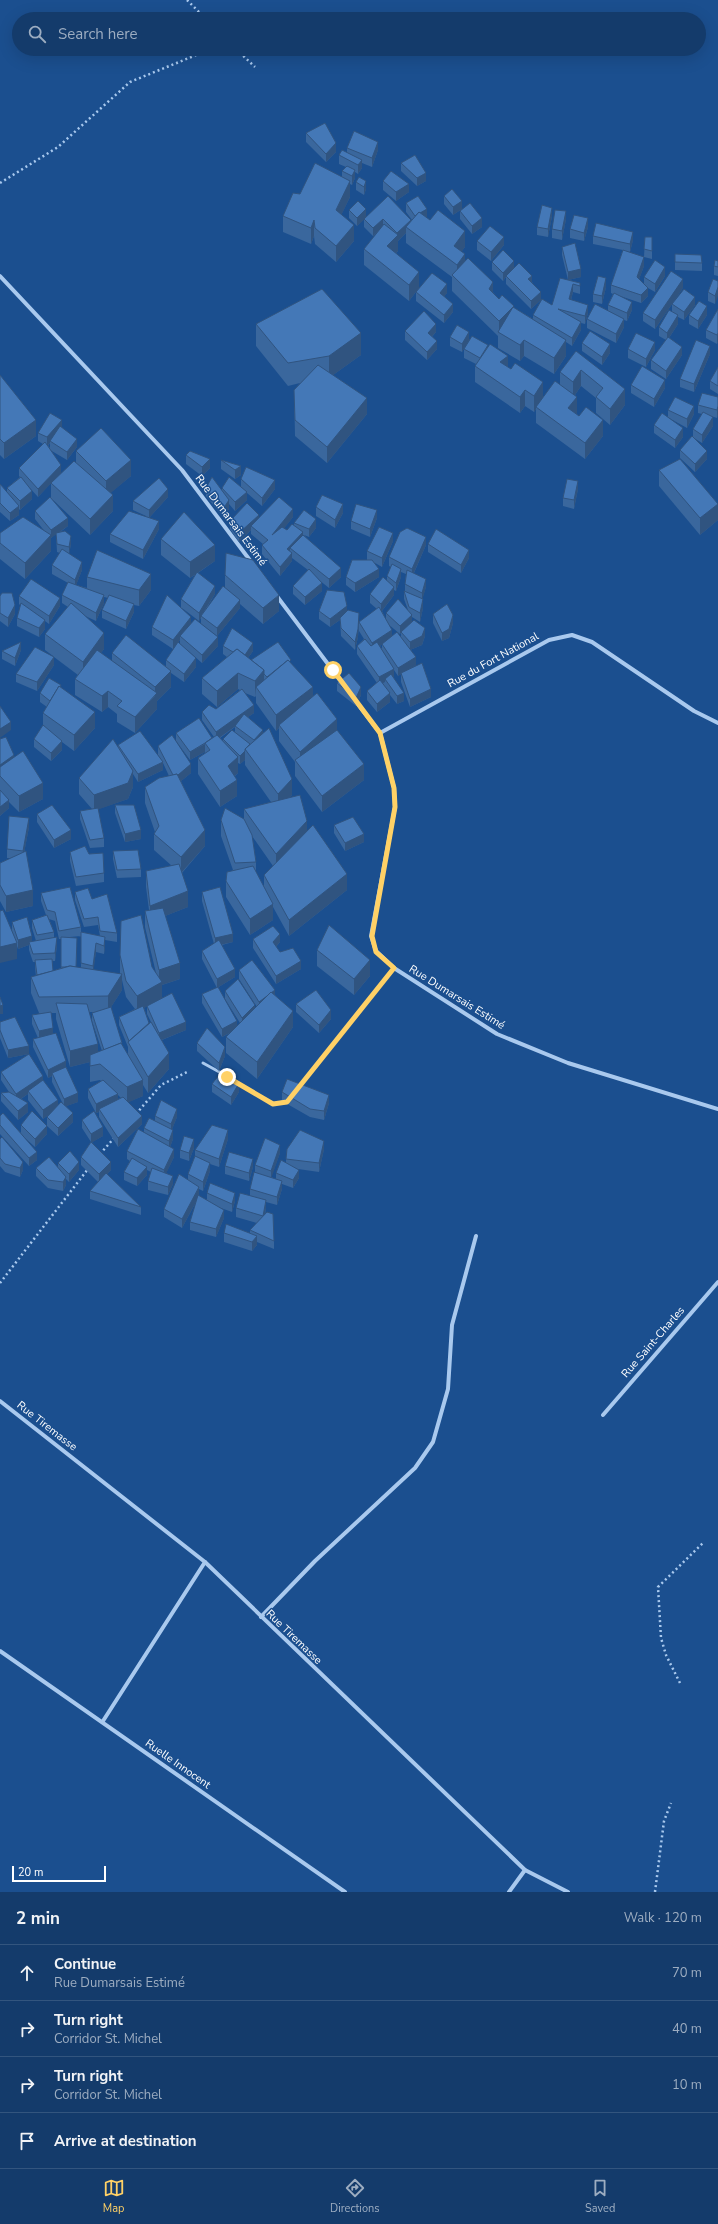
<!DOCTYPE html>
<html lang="en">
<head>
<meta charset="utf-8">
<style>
  body { margin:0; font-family:"Nunito Sans",sans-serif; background:#1d4271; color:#f1f3f6 }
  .scale { position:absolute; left:12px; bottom:10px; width:94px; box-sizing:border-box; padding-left:4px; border:2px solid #fff; border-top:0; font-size:11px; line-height:14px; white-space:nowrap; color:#fff; -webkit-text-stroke:3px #1b4f8f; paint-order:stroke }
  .stop { position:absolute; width:12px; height:12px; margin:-9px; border:3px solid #ffd166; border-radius:50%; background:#fff }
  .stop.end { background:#ffd166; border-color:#fff; box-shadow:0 1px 4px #0008 }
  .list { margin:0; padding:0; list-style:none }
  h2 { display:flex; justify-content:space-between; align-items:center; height:52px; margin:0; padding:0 16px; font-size:17px }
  h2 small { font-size:13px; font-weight:400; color:#9dadc1 }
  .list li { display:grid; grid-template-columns:26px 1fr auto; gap:12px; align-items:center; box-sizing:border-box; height:56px; padding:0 16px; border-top:1px solid #33557e }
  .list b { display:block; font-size:15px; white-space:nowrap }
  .list p { margin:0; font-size:13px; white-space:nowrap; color:#9dadc1 }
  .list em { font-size:13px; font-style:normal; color:#9dadc1 }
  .icon { flex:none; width:22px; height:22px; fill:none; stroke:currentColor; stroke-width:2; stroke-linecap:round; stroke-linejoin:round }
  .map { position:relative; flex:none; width:718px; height:1892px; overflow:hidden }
  .search { position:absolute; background:#143b6b; box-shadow:0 4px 16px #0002; left:12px; right:12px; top:12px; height:44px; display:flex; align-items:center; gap:10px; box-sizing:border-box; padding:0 14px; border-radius:22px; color:#9dadc1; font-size:15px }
  .sheet { height:276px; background:#143b6b }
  nav { display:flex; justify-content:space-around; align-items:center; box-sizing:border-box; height:56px; border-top:1px solid #33557e; background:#143b6b; font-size:11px; color:#9dadc1 }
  nav a { display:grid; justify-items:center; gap:2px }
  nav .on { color:#ffd166 }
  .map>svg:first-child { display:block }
</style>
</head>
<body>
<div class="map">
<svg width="718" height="1892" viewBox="0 0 718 1892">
  <rect width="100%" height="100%" fill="#1b4f8f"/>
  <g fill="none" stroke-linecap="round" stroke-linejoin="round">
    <g stroke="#a9c9ee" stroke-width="2.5" stroke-dasharray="2 3" stroke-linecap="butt">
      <polyline points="187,0 206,19"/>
      <polyline points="236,49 255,67"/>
      <polyline points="0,183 58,147 130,82 211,49"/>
      <polyline points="136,1114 161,1085 189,1071"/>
      <polyline points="100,1154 115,1137"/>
      <polyline points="0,1283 88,1169"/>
      <polyline points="680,1683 666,1655 661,1638 658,1587 704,1542"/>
      <polyline points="655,1892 664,1821 671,1803"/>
    </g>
    <g stroke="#a9c9ee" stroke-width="3">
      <polyline points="203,1063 223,1074"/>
      <polyline points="236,1082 273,1104 288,1101"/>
      <polyline points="299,1087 394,968"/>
    </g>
    <g stroke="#a9c9ee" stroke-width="4">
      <polyline points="0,276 182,470 252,563"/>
      <polyline points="276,595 343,684"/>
      <polyline points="354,699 380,733 394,788 395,807 371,936 376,951 394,968 497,1034 568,1063 718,1109"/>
      <polyline points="380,733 549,640 572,635 592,642 694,711 718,723"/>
      <polyline points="0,1401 205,1562 525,1870 568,1892"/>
      <polyline points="603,1415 718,1282"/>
      <polyline points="261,1617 315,1561 415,1468 433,1442 448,1389 452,1325 476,1236"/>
      <polyline points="0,1651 345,1892"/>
      <polyline points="103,1721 205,1562"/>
      <polyline points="509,1892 525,1870"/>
    </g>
  </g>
  <g fill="#3a679d" fill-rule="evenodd">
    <polygon points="306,133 336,152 326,162 306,142"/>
    <polygon points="347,148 378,150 372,167 362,163 362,168 358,174 355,172 355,178 352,185 350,184 350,197 341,215 354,241 336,262 315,244 314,236 311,244 283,232 283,216 300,194 342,177 342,171 346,167 339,164 339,155 347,152"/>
    <polygon points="401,163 426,181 417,186 401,171"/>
    <polygon points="359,177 366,189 364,195 356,190 356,182"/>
    <polygon points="383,181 409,192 396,201 383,190"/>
    <polygon points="444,196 462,209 453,215 444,204"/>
    <polygon points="406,203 427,217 426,217 465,247 461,252 465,261 499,299 533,319 533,315 552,305 568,280 562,255 562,247 581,277 568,280 580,283 580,294 573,292 571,300 588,313 585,324 581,323 581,330 572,346 566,342 566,356 554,374 524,356 520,361 498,348 498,336 452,291 452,277 406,243 406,233 398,241 398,251 396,253 419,288 409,301 364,265 364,249 377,233 373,236 364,227 364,219 357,226 349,218 349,210 366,217 411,221 412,220 406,212"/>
    <polygon points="460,211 482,227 472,234 460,219"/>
    <polygon points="552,216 548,237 537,235 537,227"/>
    <polygon points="566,219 562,240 552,238 552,229"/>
    <polygon points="588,227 584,241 570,238 570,229"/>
    <polygon points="593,236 633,240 630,252 625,251 644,266 639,279 644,284 644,277 665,276 655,292 648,288 648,296 641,303 617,295 632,310 627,321 624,320 624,327 616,343 587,328 587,319 608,311 608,305 613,294 611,293 611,285 623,250 593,244"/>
    <polygon points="645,237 652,237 652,259 644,257"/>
    <polygon points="477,241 504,245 491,261 477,250"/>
    <polygon points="675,254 702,263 702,271 675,270"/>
    <polygon points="718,261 718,276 714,275 714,266"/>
    <polygon points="492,262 514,268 532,282 541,300 531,309 506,284 506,277 503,281 492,270"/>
    <polygon points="718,281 715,304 708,301 708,292"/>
    <polygon points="606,287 602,304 593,302 593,294"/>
    <polygon points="683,288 655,329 643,321 643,313"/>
    <polygon points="416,292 447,293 444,296 453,312 444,323 416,301"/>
    <polygon points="672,304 695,305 684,320 678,317 678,324 669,338 682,355 666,379 651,369 651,360 666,340 659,336 659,327 672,312"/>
    <polygon points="718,309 718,341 717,344 706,338 706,330"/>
    <polygon points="689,315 707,315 698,329 689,324"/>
    <polygon points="256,324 361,355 333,375 367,414 327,463 295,436 294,390 300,383 288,386 256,346"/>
    <polygon points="405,331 436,332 432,337 437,349 427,360 405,340"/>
    <polygon points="450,337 469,340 462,352 450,346"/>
    <polygon points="582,343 610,353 602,365 582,351"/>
    <polygon points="488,347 508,367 543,397 560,385 560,372 576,351 625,405 610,425 596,413 596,398 581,386 575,395 577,413 576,414 603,436 585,459 536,423 536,409 534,412 525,406 520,413 475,382 475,366 476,364 464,358 464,349"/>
    <polygon points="628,349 655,350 646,367 628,358"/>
    <polygon points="710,354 694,392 680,387 680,379"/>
    <polygon points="718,367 718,394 710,389 710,381"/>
    <polygon points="0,375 36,436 4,459 0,455"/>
    <polygon points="631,385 665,388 654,407 631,393"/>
    <polygon points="718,397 718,414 717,418 711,416 713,426 702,443 694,438 707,459 695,472 680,458 680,450 693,437 693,429 702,414 698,413 698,405"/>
    <polygon points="668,410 694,414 687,428 669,418 683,437 675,448 654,433 654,425 668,418"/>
    <path d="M62,428L77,447L67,460L50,450L61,473L57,477L76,463V451L131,476L110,493L113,511L90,535L52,499L68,526L59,533L71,544L69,554L82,570L76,585L87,588V577L151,590L139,606L134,605V612L126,629L102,618V610L108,598L104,597V603L96,621L83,615L104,649L101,653L112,661V653L166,666V660L180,644V640L173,649L152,635V627L181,607V599L195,575L190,578L161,555V539L215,561L198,573L215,594L208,606L225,588V575L279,611L263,624L240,604V608L217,636L201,624V618L199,621L182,608L191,623L218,646L202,663L187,650L196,667L184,682L171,673V687L157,701V709L135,733L117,722V714L108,707L102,712L75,695V679L78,675L54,657V665L37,691L16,682V674L53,656L45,650V634L68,607L62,603V595L68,583L52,574V565L60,553L57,552L56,534L51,538V537V551L25,579L0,559V533H46L35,519V511L51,499V483L38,497L29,487L32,499L20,510L19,509V515L10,521L0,512V484L7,492V488L20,477L19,476V468L43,444L38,441V433ZM50,443V448L48,446Z"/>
    <polygon points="186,455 210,468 202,476 186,464"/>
    <polygon points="221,460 241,466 241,475 235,479 221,469"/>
    <polygon points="659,470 718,504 718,520 700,535 659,486"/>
    <polygon points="241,479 275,489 262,506 247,493 247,500 235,511 229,504 229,509 223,517 206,496 206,488 222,491 222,488 241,487"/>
    <polygon points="578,489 574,509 563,506 563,498"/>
    <polygon points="168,497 149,518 159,529 143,559 110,542 110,534 146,516 133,510 133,501"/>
    <polygon points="316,507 343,513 335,528 316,516"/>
    <polygon points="293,517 284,528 287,530 294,526 294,523 316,528 309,537 304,535 341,577 329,588 319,580 322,591 305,605 293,594 293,586 308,570 292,558 292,561 280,576 262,554 262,545 263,544 251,534 251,530 239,542 230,529 230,521 259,518"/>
    <polygon points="377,518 370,537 351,529 351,521"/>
    <polygon points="393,541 382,567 375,563 379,577 355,592 346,585 346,577 369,560 367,560 367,551"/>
    <polygon points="428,544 469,558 461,573 428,552"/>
    <path d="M426,545L414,573L426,587L422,599L423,608L420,622L412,617V622L425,636L422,645L410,650L416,665L410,669L431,697L410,707L401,682V674L398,676L394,670V677H393L404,701L397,704L390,695V702L377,712L367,700V691L377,683L357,654V646L364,639L359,631V623L358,637L355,650L341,636L340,620L330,627L319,619V611H347L359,622L377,609L370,603V594L387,581V576L391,567L389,566V557ZM401,572L406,574L405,584V591H404V599L408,610L386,613V620L382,611L394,595V590L396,591L401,577ZM388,624L400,634L401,633V638L392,636ZM382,644V649L380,646Z"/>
    <polygon points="0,596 15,614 8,627 0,621"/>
    <polygon points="19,596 60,606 49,624 45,621 45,629 39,637 17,626 17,618 21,606 19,604"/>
    <polygon points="433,614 453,623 449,638 442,641 433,623"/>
    <path d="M223,646L253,651L248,658L251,660L291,664L313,697L337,730L364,780L322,812L295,776V762L279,741V728L276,731L256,703V696L255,697L245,693L254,713L248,717L263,732L292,795L290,797L307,831L347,890L289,936L273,907V920L250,935L226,897V881L233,870L221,836V820L244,819V809L271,802L245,765V760L240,764L238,763V773L235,776L237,796L220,807L198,774V758L205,753V752L190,760L176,741V733L212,738L214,737L202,720V712L216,709L240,690L238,689L217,707L202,694V678L227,657L223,654ZM235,727V732L223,739V741L220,738ZM252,836L273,866L264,875V887L256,872V862Z"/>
    <polygon points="21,650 15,666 2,659 2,651"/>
    <polygon points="337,683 361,695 356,706 337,691"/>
    <polygon points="61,688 95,728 74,751 62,742 62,750 51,761 34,747 34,739 43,726 43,713 47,707 40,702 40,693"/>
    <polygon points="0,739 14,757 43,799 19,812 9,802 9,808 0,816"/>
    <path d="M118,745L160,758L158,755V746L191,773L181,781L205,846L182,873L188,907L165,916L180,979L162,985V998L152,1003L186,1030L162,1040L169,1069L148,1093L143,1085V1096L128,1102L142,1124L118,1147L99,1117V1112L96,1113L88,1098V1089L101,1081L100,1080L90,1082V1062L70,1067L56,1019V1013H51L53,1034L66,1067L78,1102L66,1106L73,1122L58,1136L47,1126V1134L35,1147L24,1137L37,1160L29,1166L0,1134V1116L21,1133V1125H47V1117L51,1113L43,1119L28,1100V1094L21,1099L28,1112L18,1120L1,1101V1093L9,1092L1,1080V1072L29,1054L8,1058L0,1038V1022L29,1054L43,1081L58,1105L63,1104L52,1082V1076L48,1078L33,1047V1039L38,1038L32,1024V1015L44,1013H39L31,993V977L36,976L35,968V962H33L29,950V945L18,949L17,946V959L12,931V922L32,942L36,941L32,928V920L46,915L41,901V893L81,927V936L70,937L77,946L76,967L81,968V932L100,936L98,925L84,927L75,900V892L92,899L117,933V942L105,940V946L104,954L96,952L93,970L120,974V955L152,967L156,973L145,927V911L149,910L146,887V871L172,866L154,850V834L155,832L145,803V787L169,776L163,763V770L138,782L133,774V787L128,799L98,809L104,838V847L90,848L80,819V811L92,809L79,794V778L118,748ZM49,919L55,921L59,939H61V968L53,971L52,961H55L57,945L54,937V932ZM122,980L126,997L135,1009L119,1017V1025L128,1047V1055L122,1046L111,1007L122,990ZM147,1006V1014L151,1022L149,1023L144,1008ZM89,1012H95L92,1013V1021L102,1051L98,1052ZM118,1095L121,1098L118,1099Z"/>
    <polygon points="115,805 141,839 125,842 115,813"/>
    <polygon points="37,814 71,839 54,848 37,822"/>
    <polygon points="334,825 364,842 345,851 334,833"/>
    <polygon points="29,827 24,853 33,906 6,912 0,901 0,863 11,858 7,858 7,849"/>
    <polygon points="113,851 141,869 141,877 117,878 113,859"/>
    <polygon points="70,852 89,854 104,873 104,882 76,886 70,861"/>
    <polygon points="202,892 233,942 222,945 235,977 217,988 202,959 202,951 214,944 202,901"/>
    <polygon points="253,939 280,942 276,947 280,952 301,969 276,984 253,948"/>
    <polygon points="317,950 370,976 354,995 317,966"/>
    <polygon points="239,970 275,995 293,1027 257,1079 226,1053 226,1037 230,1033 222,1037 202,1003 202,994 237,1026 240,1023 225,999 225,991 255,1008 257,1007 239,979"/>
    <polygon points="296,1004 331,1019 319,1033 296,1012"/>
    <polygon points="197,1043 225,1056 219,1071 197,1051"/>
    <polygon points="212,1084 239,1092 231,1105 212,1092"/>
    <polygon points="282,1092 329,1103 324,1120 310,1117 282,1101"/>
    <polygon points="155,1116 177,1117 172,1129 173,1139 170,1147 174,1157 166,1173 173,1184 168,1195 148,1190 148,1181 151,1172 147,1170 147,1175 137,1186 124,1180 124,1172 130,1161 127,1159 127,1151 144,1133 144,1128 155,1121"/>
    <polygon points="82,1120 103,1136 92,1142 111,1170 107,1174 141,1207 141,1215 90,1199 90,1191 98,1182 81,1165 81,1157 91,1142 82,1128"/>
    <polygon points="0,1139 23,1170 20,1177 5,1172 0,1166"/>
    <polygon points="228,1139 219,1167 210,1164 210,1171 203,1191 199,1189 199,1196 207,1200 207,1193 235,1201 232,1212 218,1207 224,1218 216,1237 190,1230 190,1222 197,1200 182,1228 164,1217 164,1209 188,1180 188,1174 195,1156 195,1150"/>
    <polygon points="194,1148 189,1161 180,1158 180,1150"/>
    <polygon points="324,1149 319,1172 298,1169 299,1178 293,1188 282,1184 282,1189 277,1205 266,1202 266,1208 265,1215 274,1241 274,1249 257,1242 257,1245 252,1251 224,1242 224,1233 250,1234 250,1230 257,1223 236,1217 236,1208 250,1195 250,1189 255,1172 255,1165 280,1153 271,1177 276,1179 276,1173 286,1162 286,1159"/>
    <polygon points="58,1163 79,1170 69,1182 66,1179 66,1185 63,1191 48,1188 36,1176 36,1168 58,1168"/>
    <polygon points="225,1166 253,1167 249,1181 225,1174"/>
  </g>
  <g fill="#305480">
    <polygon points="378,142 378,150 372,167 372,158"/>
    <polygon points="336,143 336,152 326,162 326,154"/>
    <polygon points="362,160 362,168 358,174 358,165"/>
    <polygon points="355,170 355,178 352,185 352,176"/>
    <polygon points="426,173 426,181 417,186 417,178"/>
    <polygon points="350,181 350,197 336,226 336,210"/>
    <polygon points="366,181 366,189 364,195 364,187"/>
    <polygon points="409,184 409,192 396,201 396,192"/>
    <polygon points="462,201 462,209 453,215 453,207"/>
    <polygon points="552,208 552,216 548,237 548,229"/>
    <polygon points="366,209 366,218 357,226 357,218"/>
    <polygon points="427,209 427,217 415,225 415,217"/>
    <polygon points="566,211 566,219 562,240 562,231"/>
    <polygon points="482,218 482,227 472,234 472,226"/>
    <polygon points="588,218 588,227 584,241 584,233"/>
    <polygon points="383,219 383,227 373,236 373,228"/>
    <polygon points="314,220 314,236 311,244 311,228"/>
    <polygon points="411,220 411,228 406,227 406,233 398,241 398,251 387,262 387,246 397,235 397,233"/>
    <polygon points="354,225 354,241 336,262 336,246"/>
    <polygon points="465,231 465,247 454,262 454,246"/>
    <polygon points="633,232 633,240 630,252 630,244"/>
    <polygon points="504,237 504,245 491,261 491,252"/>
    <polygon points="465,254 465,271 457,280 457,265"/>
    <polygon points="644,257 644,266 637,285 637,277"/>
    <polygon points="514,261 514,269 506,276 506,277 503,281 503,273"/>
    <polygon points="665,267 665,276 655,292 655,284"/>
    <polygon points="581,269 581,277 568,280 568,272"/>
    <polygon points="419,272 419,288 409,301 409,285"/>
    <polygon points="532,276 532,284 528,279"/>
    <polygon points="606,278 606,287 602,304 602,296"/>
    <polygon points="683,279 683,288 655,329 655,320"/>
    <polygon points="493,282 493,298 489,289"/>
    <polygon points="447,284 447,293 440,302 440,293"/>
    <polygon points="573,284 573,292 569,307 569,299"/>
    <polygon points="718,287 718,296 715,304 715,296"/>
    <polygon points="648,288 648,296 641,303 641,295"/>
    <polygon points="541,292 541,300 531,309 531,301"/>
    <polygon points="695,297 695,305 684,320 684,312"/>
    <polygon points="632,302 632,310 627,321 627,313"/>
    <polygon points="453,304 453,312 444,323 444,315"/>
    <polygon points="588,305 588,313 585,324 585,316"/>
    <polygon points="514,306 514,322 499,333 499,321"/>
    <polygon points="707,306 707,315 698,329 698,321"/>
    <polygon points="678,315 678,324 667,341 667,333"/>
    <polygon points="624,319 624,327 616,343 616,334"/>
    <polygon points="581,322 581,330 572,346 572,338"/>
    <polygon points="436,324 436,332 428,341 428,333"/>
    <polygon points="469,332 469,340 462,352 462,344"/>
    <polygon points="361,333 361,355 329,378 329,356"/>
    <polygon points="718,333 718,341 717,344 717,335"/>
    <polygon points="524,340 524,356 520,361 520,345"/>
    <polygon points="566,340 566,356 554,374 554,358"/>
    <polygon points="437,341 437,349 427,360 427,352"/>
    <polygon points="655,342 655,350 646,367 646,359"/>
    <polygon points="610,344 610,353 602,365 602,357"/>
    <polygon points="710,346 710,354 694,392 694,384"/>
    <polygon points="682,347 682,355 666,379 666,371"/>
    <polygon points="508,356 508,372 500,362"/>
    <polygon points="581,370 581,386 573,398 573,382"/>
    <polygon points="665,380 665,388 654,407 654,399"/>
    <polygon points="543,382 543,398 536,407 536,409 534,412 534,396"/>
    <polygon points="625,389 625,405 610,425 610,409"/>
    <polygon points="525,390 525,406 520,413 520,397"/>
    <polygon points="577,397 577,413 568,424 568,408"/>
    <polygon points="367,398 367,414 327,463 327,447"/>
    <polygon points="694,406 694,414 687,428 687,419"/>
    <polygon points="718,406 718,414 717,418 717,410"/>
    <polygon points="713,417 713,426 702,443 702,435"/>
    <polygon points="36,420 36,436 4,459 4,443"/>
    <polygon points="62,420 62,429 50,441 50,443 47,446 47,437"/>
    <polygon points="603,420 603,436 585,459 585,443"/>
    <polygon points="683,428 683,437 675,448 675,440"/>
    <polygon points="77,439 77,447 67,460 67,452"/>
    <polygon points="707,451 707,459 695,472 695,464"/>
    <polygon points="210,459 210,468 202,476 202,467"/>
    <polygon points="131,460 131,476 106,497 106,481"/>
    <polygon points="61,465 61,473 38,497 38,489"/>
    <polygon points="241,466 241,475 235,479 235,470"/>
    <polygon points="275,480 275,489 262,506 262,498"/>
    <polygon points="578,481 578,489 574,509 574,500"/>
    <polygon points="168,489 168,497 149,518 149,510"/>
    <polygon points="32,491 32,499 20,510 20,501"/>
    <polygon points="247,492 247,500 235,511 235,502"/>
    <polygon points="113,495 113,511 90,535 90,519"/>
    <polygon points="229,500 229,509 223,517 223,509"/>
    <polygon points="343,504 343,513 335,528 335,520"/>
    <polygon points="718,504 718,520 700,535 700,518"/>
    <polygon points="19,506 19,515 10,521 10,513"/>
    <polygon points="293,509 293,517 272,544 272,535"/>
    <polygon points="377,510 377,518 370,537 370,529"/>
    <polygon points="259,515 259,523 251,526 251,530 239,542 239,533"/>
    <polygon points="68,518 68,526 51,538 51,530"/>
    <polygon points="316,519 316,528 309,537 309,529"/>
    <polygon points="159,521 159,529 143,559 143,550"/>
    <polygon points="303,532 303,540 290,548 290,554 287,549"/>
    <polygon points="393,533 393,541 382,567 382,558"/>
    <polygon points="51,535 51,551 25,579 25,563"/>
    <polygon points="71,536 71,544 69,555 69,547"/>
    <polygon points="426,537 426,545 412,577 412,569"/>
    <polygon points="215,545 215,561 190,578 190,562"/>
    <polygon points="469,550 469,558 461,573 461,565"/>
    <polygon points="292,553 292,561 280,576 280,567"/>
    <polygon points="82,562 82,570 75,588 75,580"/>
    <polygon points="341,568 341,577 329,588 329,579"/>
    <polygon points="379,569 379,577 355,592 355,583"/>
    <polygon points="401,569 401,577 396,591 396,583"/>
    <polygon points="151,574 151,590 139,606 139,590"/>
    <polygon points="426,579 426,587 422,601 422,593"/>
    <polygon points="322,583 322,591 305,605 305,597"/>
    <polygon points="215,586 215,594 201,616 201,618 199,621 199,613"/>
    <polygon points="394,587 394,595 381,612 381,604"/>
    <polygon points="104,595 104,603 96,621 96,613"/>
    <polygon points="279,595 279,611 263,624 263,608"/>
    <polygon points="60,598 60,606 49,624 49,616"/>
    <polygon points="423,599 423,608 420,622 420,613"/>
    <polygon points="240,600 240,608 217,636 217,628"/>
    <polygon points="134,604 134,612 126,629 126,621"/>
    <polygon points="15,605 15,614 8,627 8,618"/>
    <polygon points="347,606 347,615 330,627 330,619"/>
    <polygon points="359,613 358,637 355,650 355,642"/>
    <polygon points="412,615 412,623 401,632 401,633 400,634 400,626"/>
    <polygon points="453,615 453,623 449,638 442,641 442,633"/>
    <polygon points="191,617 191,625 180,636 180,640 173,649 173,640"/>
    <polygon points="45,620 45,629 39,637 39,628"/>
    <polygon points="425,628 425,636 422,645 410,650 410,642"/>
    <polygon points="392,630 392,638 372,651 372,643"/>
    <polygon points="104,633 104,649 83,678 83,662"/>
    <polygon points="218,637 218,646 202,663 202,655"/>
    <polygon points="21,642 21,650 15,666 15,658"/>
    <polygon points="253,643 253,651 243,665 243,657"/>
    <polygon points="54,657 54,665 37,691 37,682"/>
    <polygon points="416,657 416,665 398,676 398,668"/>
    <polygon points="196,658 196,667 184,682 184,674"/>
    <polygon points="394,669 394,677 386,681 385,679 385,682 379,685 379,677"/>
    <polygon points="264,670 264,686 256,687 255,697 255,681"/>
    <polygon points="171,671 171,687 157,701 157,709 135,733 135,717 155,696 155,687"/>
    <polygon points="238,673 238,689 217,707 217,691"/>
    <polygon points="313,687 313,703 279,725 279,728 276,731 276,715"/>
    <polygon points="361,687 361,695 356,706 356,698"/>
    <polygon points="431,689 431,697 410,707 410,699"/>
    <polygon points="108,691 108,707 102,712 102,696"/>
    <polygon points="390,693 390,702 377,712 377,704"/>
    <polygon points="404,693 404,701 397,704 397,696"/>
    <polygon points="254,705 254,713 216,740 216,732"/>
    <polygon points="95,712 95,728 74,751 74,735"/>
    <polygon points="337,719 337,735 300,766 300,752"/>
    <polygon points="11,722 11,730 0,738 0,729"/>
    <polygon points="263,730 263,738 254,740"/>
    <polygon points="62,741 62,750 51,761 51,753"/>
    <polygon points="205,744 205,752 190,760 190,752"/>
    <polygon points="245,751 245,760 240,764 240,756"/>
    <polygon points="14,755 14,763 0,773 0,765"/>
    <polygon points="238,757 238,773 228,782 228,766"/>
    <polygon points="163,762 163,770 138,782 138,774"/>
    <polygon points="191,764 191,773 175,786 175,777"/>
    <polygon points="364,764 364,780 322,812 322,796"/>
    <polygon points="133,771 133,787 128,799 94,811 94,795"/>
    <polygon points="292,779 292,795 278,810 278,794"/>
    <polygon points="237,780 237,796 220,807 220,791"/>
    <polygon points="43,783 43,799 19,812 19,796"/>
    <polygon points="9,800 9,808 0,816 0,807"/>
    <polygon points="29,818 29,827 23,859 23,851"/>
    <polygon points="307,821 307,837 276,870 276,854"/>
    <polygon points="71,830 71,839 54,848 54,840"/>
    <polygon points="141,830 141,839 125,842 125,834"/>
    <polygon points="205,830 205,846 181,873 181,857"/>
    <polygon points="364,834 364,842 345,851 345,843"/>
    <polygon points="347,874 347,890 289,936 289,920"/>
    <polygon points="33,890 33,906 6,912 6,896"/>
    <polygon points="188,891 188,907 150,922 150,906"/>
    <polygon points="273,904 273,920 250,935 250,919"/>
    <polygon points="233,934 233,942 215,946 215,938"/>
    <polygon points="280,934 280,942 273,950 273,942"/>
    <polygon points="32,936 32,944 29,942 29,945 18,949 18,940"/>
    <polygon points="57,937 57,945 55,961 55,953"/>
    <polygon points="105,937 105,946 104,954 104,946"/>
    <polygon points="17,943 17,959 0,963 0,947"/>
    <polygon points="96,943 96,952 93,975 93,966"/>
    <polygon points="370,960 370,976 354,995 354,979"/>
    <polygon points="301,961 301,969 276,984 276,976"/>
    <polygon points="180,963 180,979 162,985 162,998 137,1012 137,996 159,983 159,970"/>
    <polygon points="235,969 235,977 217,988 217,979"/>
    <polygon points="122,974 122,990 108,1012 108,996"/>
    <polygon points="275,990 275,999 259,1010 259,1002"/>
    <polygon points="3,1005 3,1014 0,1014 0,1006"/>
    <polygon points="255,1005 255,1013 242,1026 242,1018"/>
    <polygon points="331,1010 331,1019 319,1033 319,1025"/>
    <polygon points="293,1011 293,1027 257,1079 257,1062"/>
    <polygon points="237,1021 237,1029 222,1037 222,1029"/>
    <polygon points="186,1022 186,1030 159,1041 159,1033"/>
    <polygon points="53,1028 53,1036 39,1040 39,1031"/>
    <polygon points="98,1044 98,1060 90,1055 90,1062 70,1067 70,1051"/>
    <polygon points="29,1046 29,1054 8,1058 8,1050"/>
    <polygon points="225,1047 225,1056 219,1071 219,1063"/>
    <polygon points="169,1053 169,1069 148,1093 148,1077"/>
    <polygon points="66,1061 66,1069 52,1073 52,1076 48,1078 48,1070"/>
    <polygon points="43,1076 43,1084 28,1091 28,1094 16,1102 16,1094"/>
    <polygon points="143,1080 143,1096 127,1103 127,1087"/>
    <polygon points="239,1083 239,1092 231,1105 231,1097"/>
    <polygon points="78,1093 78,1102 64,1107 64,1099"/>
    <polygon points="118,1094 118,1103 99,1109 99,1112 96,1113 96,1104"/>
    <polygon points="329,1095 329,1103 324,1120 324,1111"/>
    <polygon points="58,1100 58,1108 43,1119 43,1110"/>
    <polygon points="28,1103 28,1112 18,1120 18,1111"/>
    <polygon points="177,1109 177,1117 171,1132 171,1124"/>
    <polygon points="73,1113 73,1122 58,1136 58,1128"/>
    <polygon points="142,1116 142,1124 118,1147 118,1138"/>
    <polygon points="47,1126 47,1134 35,1147 35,1139"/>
    <polygon points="103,1127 103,1136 91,1143 91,1134"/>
    <polygon points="173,1130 173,1139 169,1150 169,1141"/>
    <polygon points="228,1130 228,1139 219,1167 219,1159"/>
    <polygon points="194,1139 194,1148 189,1161 189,1153"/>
    <polygon points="324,1141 324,1149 319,1172 319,1163"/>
    <polygon points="280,1145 280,1153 271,1179 271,1171"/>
    <polygon points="174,1149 174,1157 164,1178 164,1170"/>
    <polygon points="37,1152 37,1160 29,1166 29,1158"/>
    <polygon points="253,1159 253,1167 249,1181 249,1173"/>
    <polygon points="23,1162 23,1170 20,1177 20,1168"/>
    <polygon points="79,1162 79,1170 69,1182 69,1174"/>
    <polygon points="111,1162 111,1170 99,1183 99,1174"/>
    <polygon points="210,1163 210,1171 203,1191 203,1182"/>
    <polygon points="147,1167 147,1175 137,1186 137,1178"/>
    <polygon points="299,1170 299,1178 293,1188 293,1180"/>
    <polygon points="173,1176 173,1184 168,1195 168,1187"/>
    <polygon points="66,1177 66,1185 63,1191 63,1182"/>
    <polygon points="282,1181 282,1189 277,1205 277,1197"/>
    <polygon points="199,1187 199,1196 182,1228 182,1219"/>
    <polygon points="235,1193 235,1201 232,1212 232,1204"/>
    <polygon points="266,1200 266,1208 263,1224 263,1216"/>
    <polygon points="224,1210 224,1218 216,1237 216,1229"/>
    <polygon points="257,1236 257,1245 252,1251 252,1242"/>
  </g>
  <g fill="#4478b7" stroke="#305480">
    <polygon points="325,123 336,143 326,154 306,133"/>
    <polygon points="354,131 378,142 372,158 347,148"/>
    <polygon points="342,150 362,160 358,165 339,155"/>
    <polygon points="415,155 426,173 417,178 401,163"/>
    <polygon points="315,163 350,181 336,210 354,225 336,246 315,228 314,220 311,228 283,216 293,193 300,194"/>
    <polygon points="347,166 355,170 352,176 342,171"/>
    <polygon points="391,171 409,184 396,192 383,181"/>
    <polygon points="359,177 366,181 364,187 356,182"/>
    <polygon points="452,189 462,201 453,207 444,196"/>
    <polygon points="388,196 411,220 397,233 383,219 373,228 364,219"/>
    <polygon points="418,196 427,209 420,213 419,212 415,216 406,203"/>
    <polygon points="358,201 366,209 357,218 349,210"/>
    <polygon points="470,203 482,218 472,226 460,211"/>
    <polygon points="542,205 552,208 548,229 537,227"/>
    <polygon points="438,210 465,231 454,246 465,254 457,265 406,227 419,212 430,220"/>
    <polygon points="555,210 566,211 562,231 552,229"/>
    <polygon points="574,215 588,218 584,233 570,229"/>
    <polygon points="596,223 633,232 630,244 593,236"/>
    <polygon points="384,224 398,235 387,246 419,272 409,285 364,249"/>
    <polygon points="490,226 504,237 491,252 477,241"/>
    <polygon points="645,237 652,237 652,251 644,249"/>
    <polygon points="575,243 581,269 568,272 562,247"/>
    <polygon points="503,250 514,261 503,273 492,262"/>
    <polygon points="623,250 644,257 637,277 648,288 641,295 611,285"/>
    <polygon points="675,254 701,255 702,263 675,262"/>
    <polygon points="468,258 493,282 489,289 499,299 502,295 514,306 499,321 452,275"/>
    <polygon points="655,260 665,267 655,284 644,277"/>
    <polygon points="715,260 718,261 718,267 714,266"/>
    <polygon points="519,263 532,276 528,279 541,292 531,301 506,276"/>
    <polygon points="671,271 683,279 655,320 643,313"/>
    <polygon points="432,273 447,284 440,293 453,304 444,315 416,292"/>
    <polygon points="598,276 606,278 602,296 593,294"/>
    <polygon points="560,278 580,283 580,286 573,284 569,299 588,305 585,316 558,309 581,322 572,338 533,315 542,299 552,305"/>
    <polygon points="713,279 718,281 718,287 715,296 708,292"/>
    <polygon points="322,289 361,333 329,356 288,363 256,324"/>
    <polygon points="684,289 695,297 684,312 672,304"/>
    <polygon points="614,293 632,302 627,313 608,305"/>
    <polygon points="699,301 707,306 698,321 689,315"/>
    <polygon points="595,304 624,319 616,334 587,319"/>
    <polygon points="513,307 566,340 554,358 524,340 520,345 498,332"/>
    <polygon points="718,309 718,333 717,335 706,330"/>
    <polygon points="669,310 678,315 667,333 659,327"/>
    <polygon points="424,311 436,324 428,333 437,341 427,352 405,331"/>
    <polygon points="457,325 469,332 462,344 450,337"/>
    <polygon points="590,331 610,344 602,357 582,343"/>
    <polygon points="636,333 655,342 646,359 628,349"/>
    <polygon points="472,336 488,345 480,358 464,349"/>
    <polygon points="668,337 682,347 666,371 651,360"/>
    <polygon points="696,340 710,346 694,384 680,379"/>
    <polygon points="490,344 508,356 500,362 511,369 515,363 543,382 534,396 525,390 520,397 475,366"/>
    <polygon points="576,351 625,389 610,409 596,397 603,388 581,370 573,382 560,372"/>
    <polygon points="318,365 367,398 327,447 295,420 294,390"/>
    <polygon points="642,366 665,380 654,399 631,385"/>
    <polygon points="718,367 718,386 710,381"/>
    <polygon points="0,375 36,420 4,443 0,439"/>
    <polygon points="555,381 577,397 568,408 579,416 586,407 603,420 585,443 536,407"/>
    <polygon points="702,393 718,397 718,406 717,410 698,405"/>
    <polygon points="675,397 694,406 687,419 668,410"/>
    <polygon points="703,412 713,417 702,435 693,429"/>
    <polygon points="50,413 62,420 47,437 38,433"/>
    <polygon points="662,413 683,428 675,440 654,425"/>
    <polygon points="60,426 77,439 67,452 50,441"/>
    <polygon points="101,428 131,460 106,481 76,451"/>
    <polygon points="692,436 707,451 695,464 680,450"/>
    <polygon points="45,442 61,465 38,489 19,468"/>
    <polygon points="190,451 210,459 202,467 186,455"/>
    <polygon points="680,459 718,504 700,518 659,470"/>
    <polygon points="221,460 241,466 235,470"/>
    <polygon points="74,461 113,495 90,519 51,483"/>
    <polygon points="246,467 275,480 262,498 241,479"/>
    <polygon points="21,477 32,491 20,501 7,488"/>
    <polygon points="212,477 229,500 223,509 206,488"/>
    <polygon points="229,477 247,492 235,502 222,488"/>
    <polygon points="159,478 168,489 149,510 133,501"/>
    <polygon points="567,479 578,481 574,500 563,498"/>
    <polygon points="0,484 19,506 10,513 0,503"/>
    <polygon points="322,495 343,504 335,520 316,507"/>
    <polygon points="50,497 68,518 51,530 35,511"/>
    <polygon points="279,497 293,509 272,535 282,527 287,530 292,524 303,532 287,549 292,553 280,567 262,545 268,540 251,526"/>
    <polygon points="247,503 259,515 239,533 230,521"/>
    <polygon points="356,504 377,510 370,529 351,521"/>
    <polygon points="304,510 316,519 309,529 294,523"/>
    <polygon points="129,511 159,521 143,550 110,534"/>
    <polygon points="184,512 215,545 190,562 161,539"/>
    <polygon points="23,517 51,535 25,563 0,543 0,533"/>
    <polygon points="379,527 393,533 382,558 367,551"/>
    <polygon points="407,528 426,537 412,569 389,557 400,532"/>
    <polygon points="436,529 469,550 461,565 428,544"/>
    <polygon points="65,531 71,536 69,547 57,544 56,533"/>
    <polygon points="303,535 341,568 329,579 290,548"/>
    <polygon points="62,549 82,562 75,580 52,565"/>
    <polygon points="97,550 151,574 139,590 87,577"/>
    <polygon points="226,553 253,560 279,595 263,608 225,575"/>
    <polygon points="352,560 372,560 379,569 355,583 346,577"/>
    <polygon points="392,564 401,569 396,583 387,576"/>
    <polygon points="309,569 322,583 305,597 293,586"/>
    <polygon points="407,570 426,579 422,593 405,584"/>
    <polygon points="197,572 215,586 199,613 181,599"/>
    <polygon points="383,577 394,587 381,604 370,594"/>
    <polygon points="31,579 60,598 49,616 19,596"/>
    <polygon points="68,582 104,595 96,613 62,595"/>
    <polygon points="223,586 240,600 217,628 201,616"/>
    <polygon points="327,590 344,592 347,606 330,619 319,611"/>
    <polygon points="404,591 423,599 420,613 409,607"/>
    <polygon points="2,593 12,593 15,605 8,618 0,613 0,596"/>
    <polygon points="109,595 134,604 126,621 102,610"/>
    <polygon points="167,595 191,617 173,640 152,627"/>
    <polygon points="398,599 412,615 400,626 386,613"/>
    <polygon points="21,603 45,620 39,628 17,618"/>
    <polygon points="71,603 104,633 83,662 45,634"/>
    <polygon points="447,604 453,615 449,629 442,633 433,614"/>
    <polygon points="379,607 392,630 372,643 359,622"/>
    <polygon points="348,610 359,613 358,629 355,642 341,628 340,618"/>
    <polygon points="195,619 218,637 202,655 180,636"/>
    <polygon points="414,620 425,628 422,636 410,642 401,632"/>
    <polygon points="232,628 253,643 245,655 237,649 233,652 223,646"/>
    <polygon points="397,632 416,657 398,668 382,644"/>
    <polygon points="126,635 171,671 155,687 112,653"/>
    <polygon points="365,639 371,646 377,642 394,669 379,677 357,646"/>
    <polygon points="21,642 15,658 2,651"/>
    <polygon points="178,642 196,658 184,674 166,660"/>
    <polygon points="278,642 291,660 289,662 288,660 267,677 264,674 264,670 251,660"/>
    <polygon points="35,647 54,657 37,682 16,674"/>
    <polygon points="237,649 264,670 255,681 238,673 217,691 202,678"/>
    <polygon points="97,650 157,693 135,717 117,706 122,701 108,691 102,696 75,679"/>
    <polygon points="288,660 313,687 276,715 256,687"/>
    <polygon points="422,663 431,689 410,699 401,673"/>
    <polygon points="349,673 361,687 356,698 337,683"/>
    <polygon points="391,674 404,693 397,696 385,679"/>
    <polygon points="49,678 61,685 60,687 59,686 50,701 40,693"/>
    <polygon points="380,680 390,693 377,704 367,691"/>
    <polygon points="59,686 95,712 74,735 43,713"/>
    <polygon points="242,689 254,705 216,732 202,712 209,705 216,709"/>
    <polygon points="317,693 337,719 300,752 279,725"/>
    <polygon points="0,706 11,722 0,729"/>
    <polygon points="244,714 263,730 254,740 235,726"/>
    <polygon points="199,718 212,738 205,743 190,752 176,733"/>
    <polygon points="43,725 62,741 51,753 34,739"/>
    <polygon points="269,728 292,779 278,794 245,749"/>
    <polygon points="232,730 250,744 245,749 245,751 240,756 223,739"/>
    <polygon points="337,730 364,764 322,796 295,760"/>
    <polygon points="140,731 163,762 138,774 118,745"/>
    <polygon points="172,735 191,764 178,775 177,774 173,775 158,746"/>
    <polygon points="217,735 238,757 228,766 237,780 220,791 198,758 210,750 205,743"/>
    <polygon points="6,737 14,755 0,765 0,739"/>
    <polygon points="113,739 133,771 128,783 94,795 79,778"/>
    <polygon points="23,751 43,783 19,796 0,776 0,767"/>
    <polygon points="177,774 205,830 181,857 154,834 159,826 145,787 159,778"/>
    <polygon points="0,790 9,800 0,807"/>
    <polygon points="300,795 307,821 276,854 244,809"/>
    <polygon points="52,805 71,830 54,840 37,814"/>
    <polygon points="115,805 134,805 141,830 125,834"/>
    <polygon points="98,808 104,838 90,840 80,811"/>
    <polygon points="225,808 244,819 252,835 256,862 235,863 221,820"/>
    <polygon points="9,816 29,818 23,851 7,849"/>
    <polygon points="353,817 364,834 345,843 334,825"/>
    <polygon points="313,825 347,874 289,920 264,875"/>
    <polygon points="85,846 89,854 103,853 104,873 76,877 70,852"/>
    <polygon points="138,850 141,869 117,870 113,851"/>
    <polygon points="26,851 33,890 6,896 0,885 0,863"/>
    <polygon points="179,864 188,891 150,906 146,871"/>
    <polygon points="253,866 273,904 250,919 226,881 227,872"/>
    <polygon points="70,887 81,927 59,931 55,912 47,910 41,893"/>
    <polygon points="220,887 233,934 215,938 202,892"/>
    <polygon points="88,888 92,899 107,894 117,933 100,931 98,917 84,919 75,892"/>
    <polygon points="163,908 180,963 159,970 145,911"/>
    <polygon points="3,910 17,943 0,947 0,911"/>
    <polygon points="47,915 54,932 37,935 32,920"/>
    <polygon points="141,915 152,967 162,982 137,996 126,981 120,955 121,921"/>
    <polygon points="27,917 32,936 18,940 12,922"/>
    <polygon points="329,925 370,960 354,979 317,950"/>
    <polygon points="273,926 280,934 273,942 280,952 293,948 301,961 276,976 253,939"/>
    <polygon points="81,932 105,937 104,946 96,943 93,966 81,963"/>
    <polygon points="57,937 55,953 33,954 29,942"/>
    <polygon points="61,937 77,938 76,967 70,966 65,967 61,967"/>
    <polygon points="219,940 235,969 217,979 202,951"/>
    <polygon points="52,959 53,971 37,975 35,960"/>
    <polygon points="252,960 275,990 259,1002 239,970"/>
    <polygon points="70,966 122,974 108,996 39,997 31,977"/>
    <polygon points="238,979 255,1005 242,1018 225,991"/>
    <polygon points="218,987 237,1021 222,1029 202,994"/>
    <polygon points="316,990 331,1010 319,1025 296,1004"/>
    <polygon points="271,992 293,1011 257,1062 226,1037"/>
    <polygon points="172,993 186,1022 159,1033 147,1006"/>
    <polygon points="0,997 3,1005 0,1006"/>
    <polygon points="56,1003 87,1004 98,1044 70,1051"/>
    <polygon points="143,1006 149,1023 129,1041 119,1017"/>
    <polygon points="111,1007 122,1043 121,1044 121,1043 104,1050 92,1013"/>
    <polygon points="51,1012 53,1028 39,1031 32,1015"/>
    <polygon points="15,1017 29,1046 8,1050 0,1030 0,1022"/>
    <polygon points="151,1022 169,1053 148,1077 128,1042"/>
    <polygon points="207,1028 225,1047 219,1063 197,1043"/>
    <polygon points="56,1033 66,1061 48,1070 33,1039"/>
    <polygon points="121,1043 143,1080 127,1087 100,1064 90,1066 90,1055"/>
    <polygon points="29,1054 43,1076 16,1094 1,1072"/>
    <polygon points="66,1067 78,1093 64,1099 52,1073"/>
    <polygon points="222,1071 239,1083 231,1097 212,1084"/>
    <polygon points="287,1079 329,1095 324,1111 310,1109 282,1092"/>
    <polygon points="43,1080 58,1100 43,1110 28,1091"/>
    <polygon points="103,1080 118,1094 96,1104 88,1089"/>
    <polygon points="9,1092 28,1103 18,1111 1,1093"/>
    <polygon points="123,1097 142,1116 118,1138 99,1109"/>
    <polygon points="161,1100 177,1109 171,1124 155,1116"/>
    <polygon points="61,1102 73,1113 58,1128 47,1117"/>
    <polygon points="32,1111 47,1126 35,1139 21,1125"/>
    <polygon points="94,1111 103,1127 91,1134 82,1120"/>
    <polygon points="3,1113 37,1152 29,1158 0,1125 0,1116"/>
    <polygon points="149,1118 173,1130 169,1141 144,1128"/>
    <polygon points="212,1125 228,1130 219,1159 195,1150"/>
    <polygon points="138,1129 174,1149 164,1170 127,1151"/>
    <polygon points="300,1130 324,1141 319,1163 286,1159 287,1149"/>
    <polygon points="184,1136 194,1139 189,1153 180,1150"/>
    <polygon points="2,1137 23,1162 20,1168 5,1164 0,1158 0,1139"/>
    <polygon points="265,1138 280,1145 271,1171 255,1165"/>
    <polygon points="91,1142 111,1162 99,1174 81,1157"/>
    <polygon points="70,1151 79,1162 69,1174 58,1163"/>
    <polygon points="229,1152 253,1159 249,1173 225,1166"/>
    <polygon points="195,1156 210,1163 203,1182 188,1174"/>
    <polygon points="49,1157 66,1177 63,1182 48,1180 36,1168"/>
    <polygon points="132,1158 147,1167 137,1178 124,1172"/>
    <polygon points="281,1160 299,1170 293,1180 276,1173"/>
    <polygon points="152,1168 173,1176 168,1187 148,1181"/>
    <polygon points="254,1172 282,1181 277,1197 250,1189"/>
    <polygon points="106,1173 141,1207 90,1191"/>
    <polygon points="179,1174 199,1187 182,1219 164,1209"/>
    <polygon points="210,1183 235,1193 232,1204 207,1193"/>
    <polygon points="240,1193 266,1200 263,1216 236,1208"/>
    <polygon points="198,1195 224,1210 216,1229 190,1222"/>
    <polygon points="267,1212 273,1214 274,1241 250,1230"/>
    <polygon points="226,1224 257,1236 252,1242 224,1233"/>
  </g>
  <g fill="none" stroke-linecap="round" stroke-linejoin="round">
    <polyline stroke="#ffd166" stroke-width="5" points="227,1077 273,1104 287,1102 394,968 376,952 372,936 395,807 394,788 380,733 333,670"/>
  </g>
  <g text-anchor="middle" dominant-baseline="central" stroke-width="3" stroke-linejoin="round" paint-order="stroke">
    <g font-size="11" fill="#fff" stroke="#1b4f8f">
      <text transform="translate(231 520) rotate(53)">Rue Dumarsais Estimé</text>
      <text transform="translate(493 660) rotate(-29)">Rue du Fort National</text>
      <text transform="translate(457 997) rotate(32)">Rue Dumarsais Estimé</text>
      <text transform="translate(653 1342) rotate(-49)">Rue Saint-Charles</text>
      <text transform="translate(47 1426) rotate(38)">Rue Tiremasse</text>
      <text transform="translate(294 1637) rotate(44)">Rue Tiremasse</text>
      <text transform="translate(178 1764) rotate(35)">Ruelle Innocent</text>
    </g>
  </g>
</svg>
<div class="scale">20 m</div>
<div class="stop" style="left:333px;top:670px"></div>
<div class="stop end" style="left:227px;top:1077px"></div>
<div class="search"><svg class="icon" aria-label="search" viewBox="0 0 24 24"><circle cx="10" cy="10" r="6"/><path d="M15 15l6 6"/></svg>Search here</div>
</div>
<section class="sheet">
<h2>2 min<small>Walk · 120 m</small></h2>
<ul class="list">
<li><svg class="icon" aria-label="ahead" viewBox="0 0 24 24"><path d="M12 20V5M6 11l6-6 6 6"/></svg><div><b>Continue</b><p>Rue Dumarsais Estimé</p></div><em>70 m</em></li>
<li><svg class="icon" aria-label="right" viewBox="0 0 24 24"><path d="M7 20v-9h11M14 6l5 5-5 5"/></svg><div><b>Turn right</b><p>Corridor St. Michel</p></div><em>40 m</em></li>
<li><svg class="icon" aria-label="right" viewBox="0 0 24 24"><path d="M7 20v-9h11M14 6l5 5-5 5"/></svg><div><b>Turn right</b><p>Corridor St. Michel</p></div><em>10 m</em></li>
<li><svg class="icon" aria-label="arrive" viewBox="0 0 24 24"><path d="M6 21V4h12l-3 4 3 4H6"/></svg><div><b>Arrive at destination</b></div></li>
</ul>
</section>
<nav>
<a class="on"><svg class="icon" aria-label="map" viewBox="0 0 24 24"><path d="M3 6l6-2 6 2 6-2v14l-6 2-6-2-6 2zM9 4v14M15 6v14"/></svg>Map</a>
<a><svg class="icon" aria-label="directions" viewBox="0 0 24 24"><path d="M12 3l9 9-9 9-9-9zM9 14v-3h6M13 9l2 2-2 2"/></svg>Directions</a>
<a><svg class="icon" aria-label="saved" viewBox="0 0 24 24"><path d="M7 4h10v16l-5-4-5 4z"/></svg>Saved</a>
</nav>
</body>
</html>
